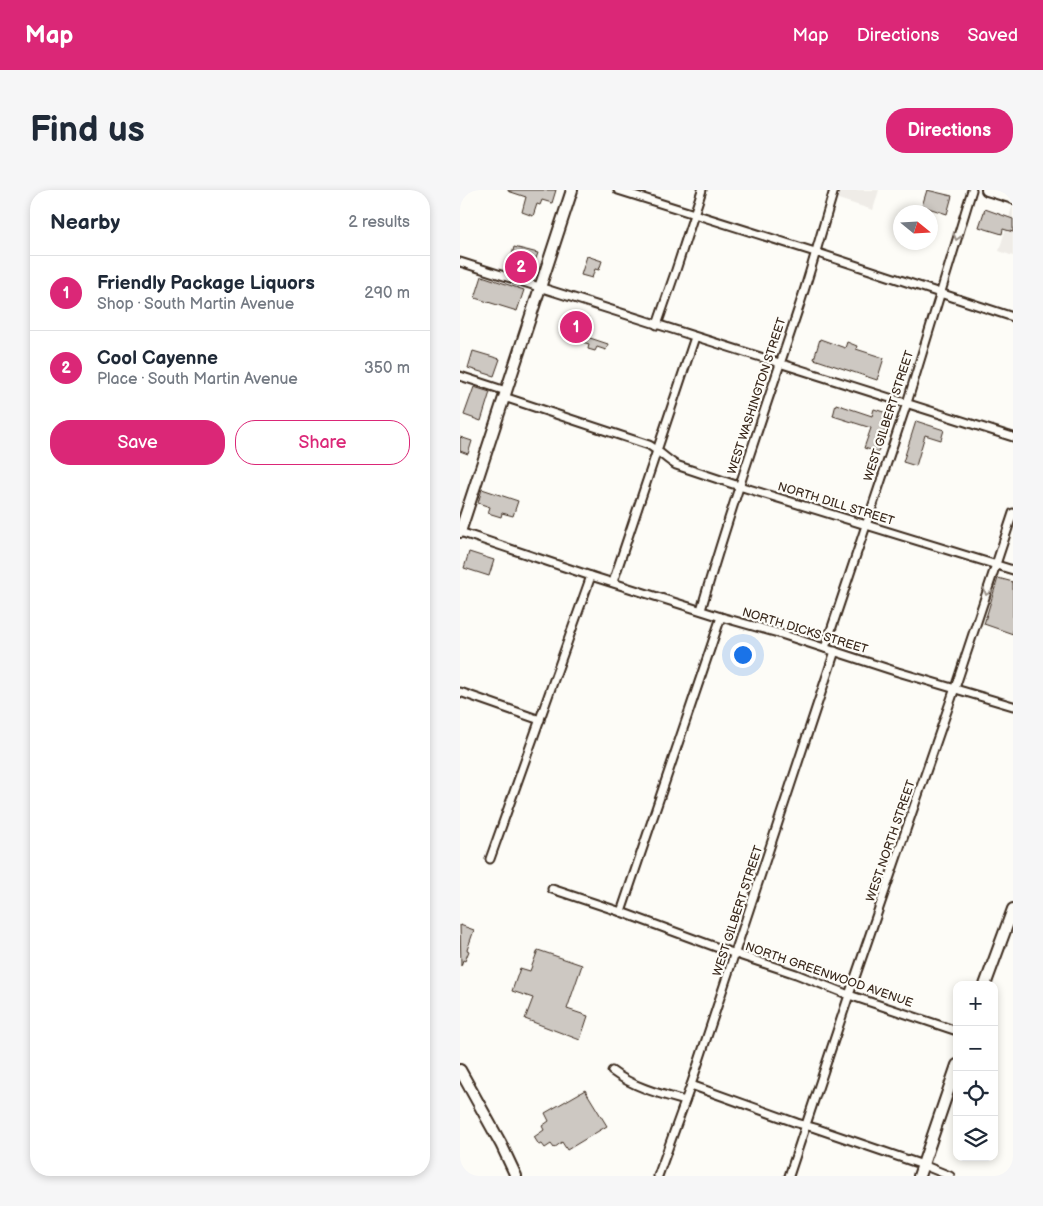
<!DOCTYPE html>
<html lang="en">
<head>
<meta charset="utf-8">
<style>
  body { margin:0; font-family:"Balsamiq Sans",sans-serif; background:#f6f6f7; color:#1f2937 }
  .controls { position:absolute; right:15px; bottom:15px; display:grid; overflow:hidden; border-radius:10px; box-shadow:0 2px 8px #0003 }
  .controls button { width:45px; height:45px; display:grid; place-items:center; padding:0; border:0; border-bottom:1px solid #e0e1e3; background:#fff; color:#1f2937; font:25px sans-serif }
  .compass { position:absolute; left:433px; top:15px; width:45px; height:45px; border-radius:50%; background:#fff; box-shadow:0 2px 8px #0003; rotate:108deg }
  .you { position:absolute; left:282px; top:464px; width:18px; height:18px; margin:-12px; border:4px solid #fff; border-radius:50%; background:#1a73e8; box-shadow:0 0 0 8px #1a73e833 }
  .badge { display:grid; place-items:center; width:32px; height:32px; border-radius:50%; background:#db2777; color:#fff; font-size:16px; font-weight:700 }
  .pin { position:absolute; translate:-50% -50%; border:2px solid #fff; box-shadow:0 1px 5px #0006 }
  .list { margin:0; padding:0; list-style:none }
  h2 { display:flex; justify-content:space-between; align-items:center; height:65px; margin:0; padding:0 20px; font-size:21px }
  h2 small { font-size:16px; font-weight:400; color:#747a83 }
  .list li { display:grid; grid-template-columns:32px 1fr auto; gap:15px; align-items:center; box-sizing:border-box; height:75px; padding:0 20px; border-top:1px solid #e0e1e3 }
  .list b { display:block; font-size:19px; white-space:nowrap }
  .list p { margin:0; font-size:16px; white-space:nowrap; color:#747a83 }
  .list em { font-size:16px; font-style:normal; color:#747a83 }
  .actions { display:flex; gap:10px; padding:15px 20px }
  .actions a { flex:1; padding:11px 0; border:1px solid #db2777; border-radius:20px; text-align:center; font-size:18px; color:#db2777 }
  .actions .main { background:#db2777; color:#fff }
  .icon { flex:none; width:28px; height:28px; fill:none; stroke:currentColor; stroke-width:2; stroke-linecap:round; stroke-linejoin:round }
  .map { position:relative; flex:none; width:553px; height:986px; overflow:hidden; border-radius:20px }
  header { display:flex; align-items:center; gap:30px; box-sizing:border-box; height:70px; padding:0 25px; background:#db2777; color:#fff }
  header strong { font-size:24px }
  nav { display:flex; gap:28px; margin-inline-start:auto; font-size:18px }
  .intro { display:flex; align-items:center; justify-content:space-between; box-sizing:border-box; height:120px; padding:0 30px }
  h1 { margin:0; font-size:35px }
  .button { padding:12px 22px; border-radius:20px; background:#db2777; color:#fff; font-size:18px; font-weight:700 }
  main { display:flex; gap:30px; padding:0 30px }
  aside { flex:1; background:#fff; border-radius:20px; box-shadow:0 2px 8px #0003 }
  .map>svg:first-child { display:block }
</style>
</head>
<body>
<header>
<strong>Map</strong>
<nav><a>Map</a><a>Directions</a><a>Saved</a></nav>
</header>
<div class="intro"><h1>Find us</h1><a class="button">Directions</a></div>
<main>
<aside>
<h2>Nearby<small>2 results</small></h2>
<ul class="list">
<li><span class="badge">1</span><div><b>Friendly Package Liquors</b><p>Shop · South Martin Avenue</p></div><em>290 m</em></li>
<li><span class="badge">2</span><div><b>Cool Cayenne</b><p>Place · South Martin Avenue</p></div><em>350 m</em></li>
</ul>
<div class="actions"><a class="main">Save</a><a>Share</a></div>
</aside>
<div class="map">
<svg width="553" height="986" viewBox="0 0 553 986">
  <rect width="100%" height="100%" fill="#fdfcf7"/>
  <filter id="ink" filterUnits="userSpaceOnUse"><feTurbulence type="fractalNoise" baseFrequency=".02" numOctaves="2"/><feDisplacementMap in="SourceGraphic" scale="10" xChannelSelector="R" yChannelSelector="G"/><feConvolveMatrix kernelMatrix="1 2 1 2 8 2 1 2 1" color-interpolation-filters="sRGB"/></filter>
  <g filter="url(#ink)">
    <g fill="#efece7">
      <polygon points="378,0 419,0 413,20 375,8"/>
      <polygon points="553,14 553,66 539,61"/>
    </g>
    <g fill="#cdc8c2" stroke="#3b2a1e">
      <polygon points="48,0 96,0 92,13 82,10 80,15 77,14 73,26 62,22 66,7 48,1"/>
      <polygon points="467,0 492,6 487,24 462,16"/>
      <polygon points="525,19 553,29 553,42 543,39 542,44 519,37"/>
      <polygon points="54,57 78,63 70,85 49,77"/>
      <polygon points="127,66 142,71 139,80 135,79 132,88 121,85"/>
      <polygon points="22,86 64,100 57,121 15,108"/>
      <polygon points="110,122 129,128 124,146 148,154 146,160 137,157 135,161 128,159 129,154 102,146"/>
      <polygon points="360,149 385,158 387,152 397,156 396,159 424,168 417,190 354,169"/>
      <polygon points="13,161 40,169 34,186 8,178"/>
      <polygon points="14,197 30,202 21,231 4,225"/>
      <polygon points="376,214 412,226 414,219 430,224 418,262 404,258 411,238 373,226"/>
      <polygon points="456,231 484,240 481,250 465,245 456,276 443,272"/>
      <polygon points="0,247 12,251 8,264 0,261"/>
      <polygon points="22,299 58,311 53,326 42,323 41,327 28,323 30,317 18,313"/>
      <polygon points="9,362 34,370 29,386 4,378"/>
      <polygon points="538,388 553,392 553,444 524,434"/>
      <polygon points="0,735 14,740 7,760 9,761 5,771 3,770 1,776"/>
      <polygon points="78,760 122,775 107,819 128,826 120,850 65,829 73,808 52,801 60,778 70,781"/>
      <polygon points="125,900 147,936 107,960 102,952 94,958 91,954 85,958 82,954 79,955 74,947 84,940 82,936 89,931 85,923"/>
    </g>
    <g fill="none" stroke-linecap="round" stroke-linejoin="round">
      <g stroke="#3b2a1e" stroke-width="11">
        <g id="street">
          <polyline points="158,0 355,62 553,127"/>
          <polyline points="0,72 553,247"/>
          <polyline points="197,135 216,80 242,0"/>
          <polyline points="0,186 46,201"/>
          <path d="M44,207L189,255C199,261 206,269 216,275L279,296L553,380"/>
          <polyline points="0,342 131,386 261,427 318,443 438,482 553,516"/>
          <polyline points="153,392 235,147"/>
          <path d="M241,420C270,319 305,220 338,120C351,80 362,40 374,0"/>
          <polyline points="365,458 447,213 512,0"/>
          <polyline points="0,502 80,530"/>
          <polyline points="30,669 131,386"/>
          <polyline points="92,699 161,722 264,760 336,784 389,805 497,841"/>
          <polyline points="161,722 261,427"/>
          <path d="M152,881C173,897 200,904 225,911"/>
          <polyline points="231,895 337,933 355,938 463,975 490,986"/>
          <polyline points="198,986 231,895 375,461"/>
          <polyline points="329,986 389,805 495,498 553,323"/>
        </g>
      </g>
      <g stroke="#3b2a1e" stroke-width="14">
        <g id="secondary">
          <polyline points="527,0 553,8"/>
          <polyline points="0,342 112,0"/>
          <polyline points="525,795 553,719"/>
          <polyline points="0,880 41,954 56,986"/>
          <polyline points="459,986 497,875"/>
        </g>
      </g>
      <use href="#street" stroke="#fdfcf7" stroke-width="7"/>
      <use href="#secondary" stroke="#fdfcf7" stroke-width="10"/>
    </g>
    <defs><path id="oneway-chevron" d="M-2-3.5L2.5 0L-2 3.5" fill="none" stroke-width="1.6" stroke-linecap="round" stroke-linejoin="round" transform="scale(1.25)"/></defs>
    <g stroke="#9c938a">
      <use href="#oneway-chevron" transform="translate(497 47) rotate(107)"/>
      <use href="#oneway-chevron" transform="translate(527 402) rotate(108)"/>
    </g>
  </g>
  <g text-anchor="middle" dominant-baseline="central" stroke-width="4.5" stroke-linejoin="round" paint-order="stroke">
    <g font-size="12" fill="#3b2a1e" stroke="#fdfcf7">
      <text transform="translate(297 206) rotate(-72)">WEST WASHINGTON STREET</text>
      <text transform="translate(429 226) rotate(-72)">WEST GILBERT STREET</text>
      <text transform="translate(376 314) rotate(17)">NORTH DILL STREET</text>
      <text transform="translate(345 441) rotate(17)">NORTH DICKS STREET</text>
      <text transform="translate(431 651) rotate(-71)">WEST NORTH STREET</text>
      <text transform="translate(278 721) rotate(-72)">WEST GILBERT STREET</text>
      <text transform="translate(369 785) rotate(19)">NORTH GREENWOOD AVENUE</text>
    </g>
  </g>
</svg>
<div class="controls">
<button>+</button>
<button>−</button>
<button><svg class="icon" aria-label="locate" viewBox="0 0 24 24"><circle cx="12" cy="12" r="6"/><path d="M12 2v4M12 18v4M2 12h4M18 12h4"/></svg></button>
<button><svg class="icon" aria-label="layers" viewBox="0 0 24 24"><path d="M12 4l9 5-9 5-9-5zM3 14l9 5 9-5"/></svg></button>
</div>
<svg class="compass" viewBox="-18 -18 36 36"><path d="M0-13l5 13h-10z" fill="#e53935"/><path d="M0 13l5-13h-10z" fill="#747a83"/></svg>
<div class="you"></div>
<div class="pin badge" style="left:116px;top:137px">1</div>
<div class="pin badge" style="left:61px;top:77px">2</div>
</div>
</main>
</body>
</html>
